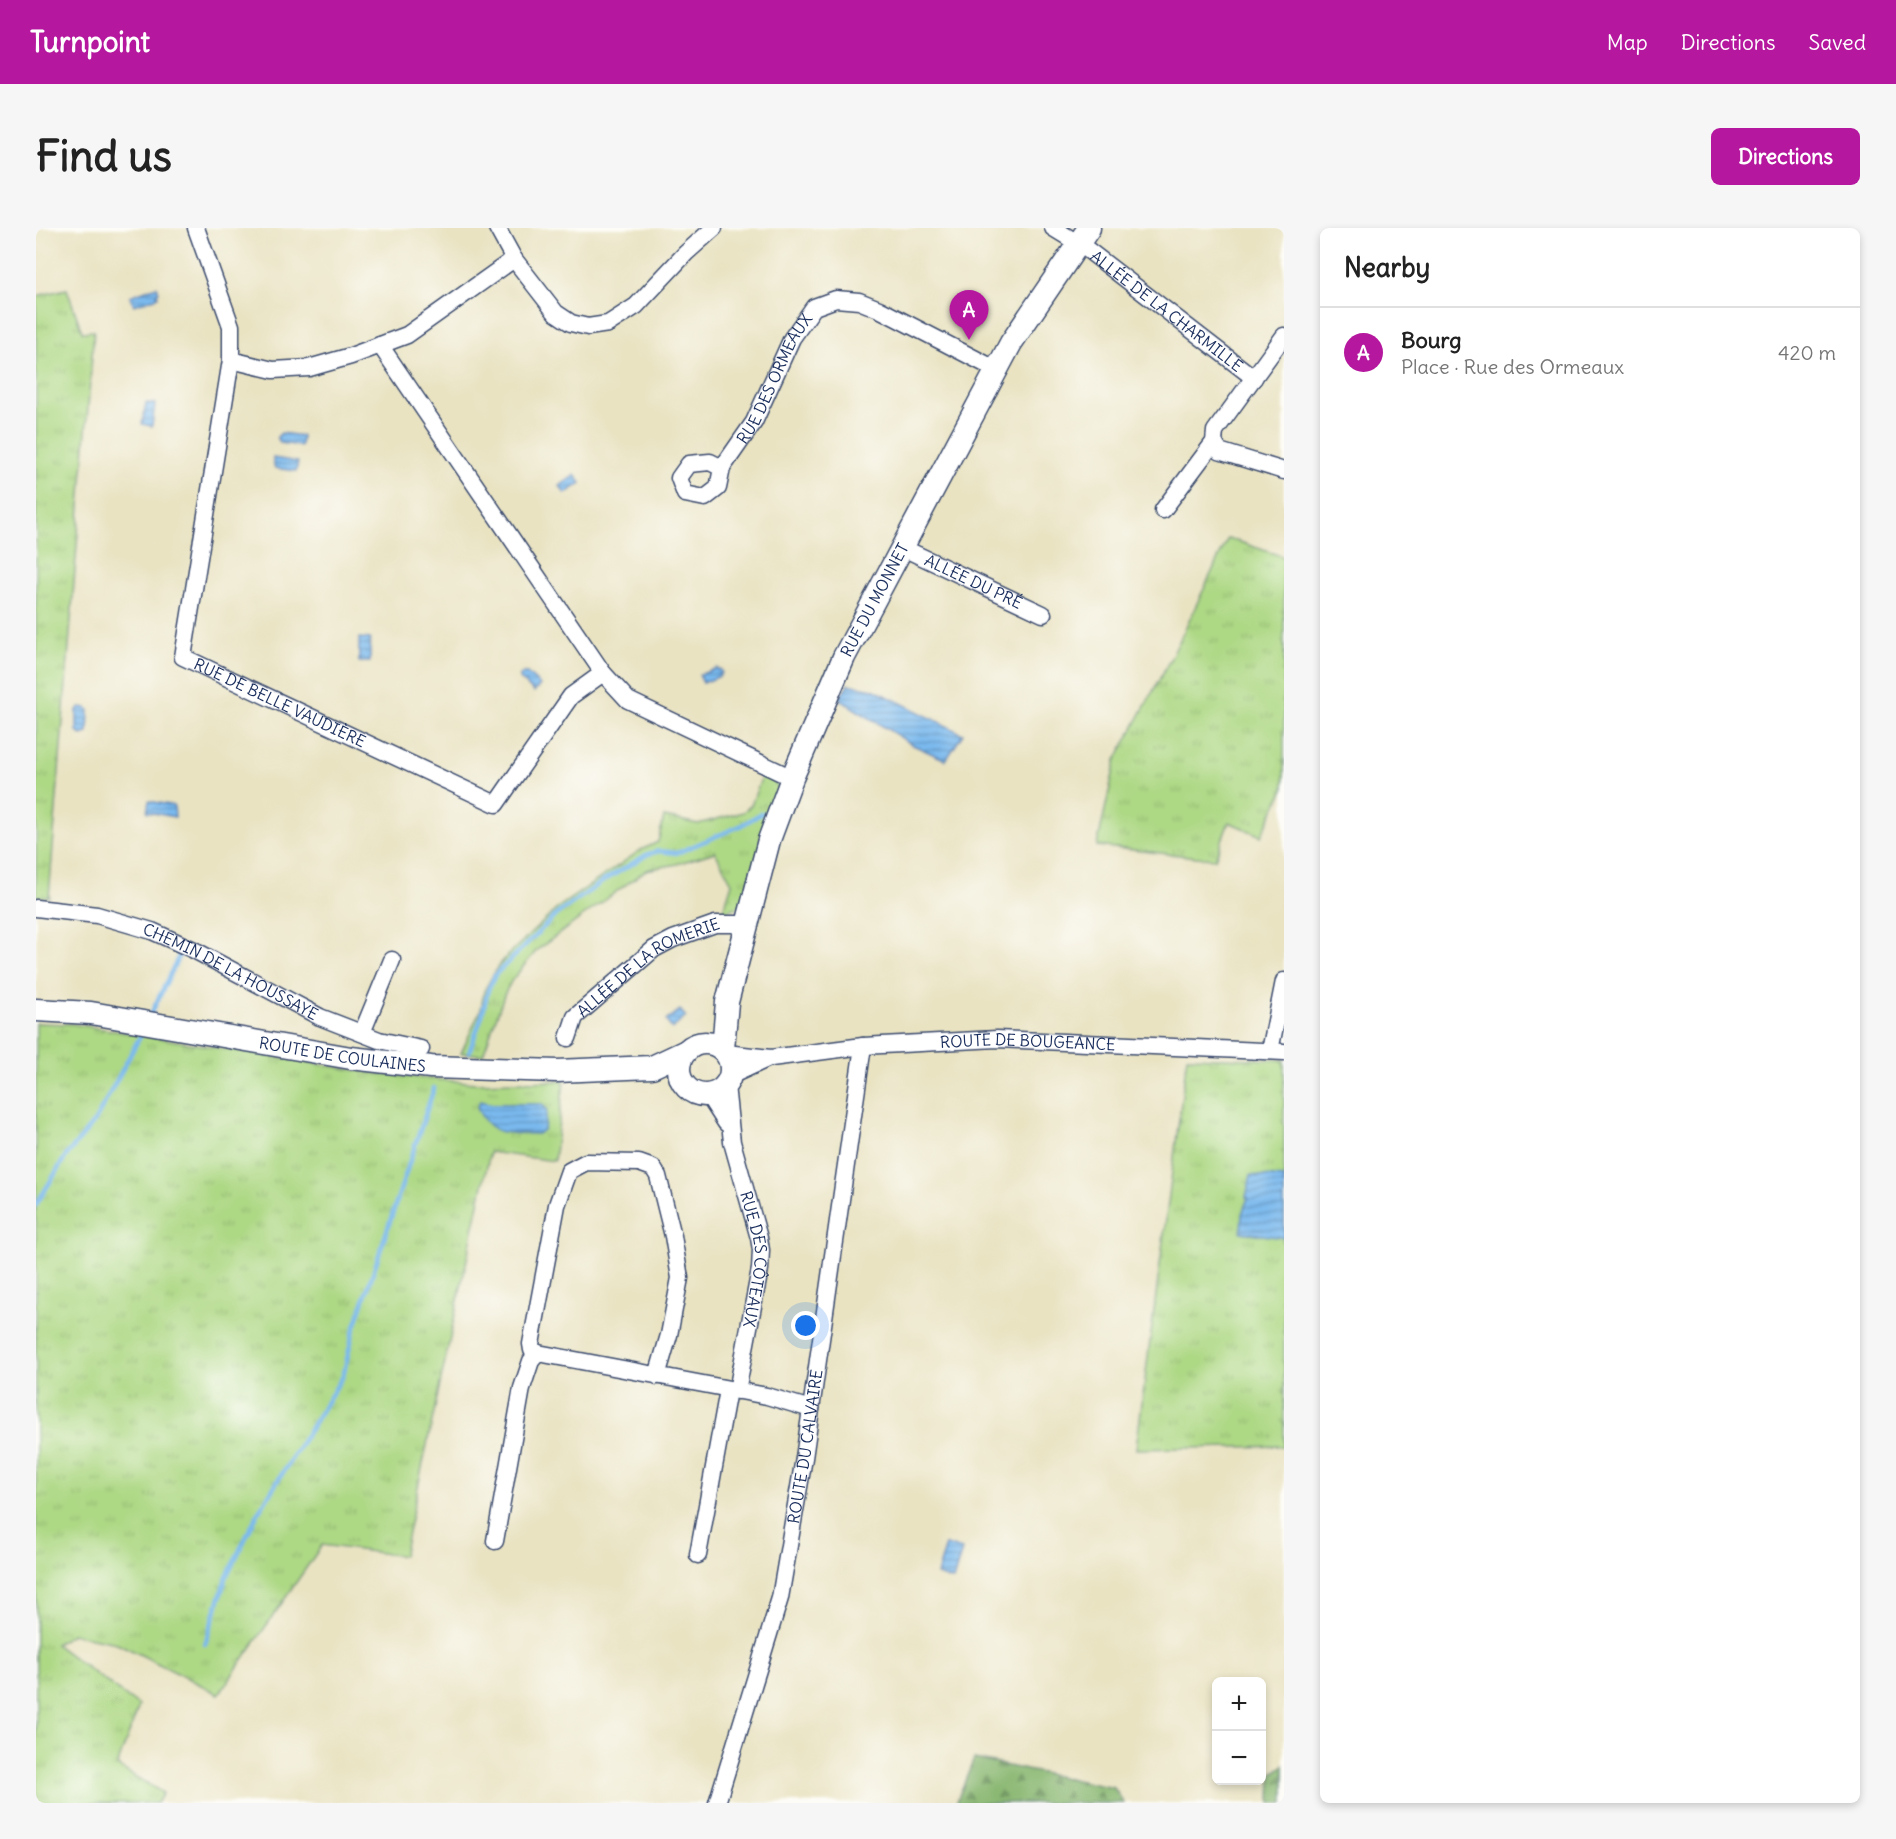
<!DOCTYPE html>
<html lang="en">
<head>
<meta charset="utf-8">
<style>
  body { margin:0; font-family:Delius,sans-serif; background:#f6f6f6; color:#222 }
  .controls { position:absolute; right:18px; bottom:18px; display:grid; overflow:hidden; border-radius:9px; box-shadow:0 3px 9px #0003 }
  .controls button { width:54px; height:54px; display:grid; place-items:center; padding:0; border:0; border-bottom:2px solid #e0e0e0; background:#fff; color:#222; font:30px sans-serif }
  .you { position:absolute; left:770px; top:1098px; width:21px; height:21px; margin:-15px; border:4px solid #fff; border-radius:50%; background:#1a73e8; box-shadow:0 0 0 9px #1a73e833 }
  .badge { display:grid; place-items:center; width:39px; height:39px; border-radius:50%; background:#b5179e; color:#fff; font-size:20px; font-weight:700 }
  .pin { position:absolute; translate:-50% -50px; filter:drop-shadow(0 2px 3px #0008) }
  .pin::after { content:''; position:absolute; top:32px; width:21px; height:18px; background:inherit; clip-path:polygon(0 0,100% 0,50% 100%) }
  .list { margin:0; padding:0; list-style:none }
  h2 { display:flex; justify-content:space-between; align-items:center; height:78px; margin:0; padding:0 24px; font-size:26px }
  h2 small { font-size:20px; font-weight:400; color:#767676 }
  .list li { display:grid; grid-template-columns:39px 1fr auto; gap:18px; align-items:center; box-sizing:border-box; height:90px; padding:0 24px; border-top:2px solid #e0e0e0 }
  .list b { display:block; font-size:22px; white-space:nowrap }
  .list p { margin:0; font-size:20px; white-space:nowrap; color:#767676 }
  .list em { font-size:20px; font-style:normal; color:#767676 }
  .map { position:relative; flex:none; width:1248px; height:1575px; overflow:hidden; border-radius:9px }
  header { display:flex; align-items:center; gap:36px; box-sizing:border-box; height:84px; padding:0 30px; background:#b5179e; color:#fff }
  header strong { font-size:28px }
  nav { display:flex; gap:33px; margin-inline-start:auto; font-size:21px }
  .intro { display:flex; align-items:center; justify-content:space-between; box-sizing:border-box; height:144px; padding:0 36px }
  h1 { margin:0; font-size:42px }
  .button { padding:15px 27px; border-radius:9px; background:#b5179e; color:#fff; font-size:21px; font-weight:700 }
  main { display:flex; gap:36px; padding:0 36px }
  aside { flex:1; background:#fff; border-radius:9px; box-shadow:0 3px 9px #0003 }
  .map>svg:first-child { display:block }
</style>
</head>
<body>
<header>
<strong>Turnpoint</strong>
<nav><a>Map</a><a>Directions</a><a>Saved</a></nav>
</header>
<div class="intro"><h1>Find us</h1><a class="button">Directions</a></div>
<main>
<div class="map">
<svg width="1248" height="1575" viewBox="0 0 1248 1575">
  <defs>
    <pattern id="grass-tufts" width="24" height="20" patternUnits="userSpaceOnUse" patternTransform="scale(1.5)"><rect width="24" height="20" fill="#add884"/><path d="M3 7l-1-3M5 7V3M7 7l1-3M15 17l-1-3M17 17v-4M19 17l1-3" fill="none" stroke="#94ba74"/></pattern>
    <pattern id="forest-firs" width="22" height="20" patternUnits="userSpaceOnUse" patternTransform="scale(1.5)"><rect width="22" height="20" fill="#8ab872"/><path d="M5 1l3.5 6h-7zM16 11l3.5 6h-7z" fill="#709661"/></pattern>
    <pattern id="water-rules" width="6" height="5" patternUnits="userSpaceOnUse" patternTransform="scale(1.5)"><rect width="6" height="5" fill="#7ab9ee"/><path d="M0 2.5h6" fill="none" stroke="#6397c4"/></pattern>
  </defs>
  <rect width="100%" height="100%" fill="#fdfcf7"/>
  <filter id="ink" filterUnits="userSpaceOnUse"><feTurbulence type="fractalNoise" baseFrequency=".0167" numOctaves="2"/><feDisplacementMap in="SourceGraphic" scale="12" xChannelSelector="R" yChannelSelector="G"/><feConvolveMatrix kernelMatrix="1 2 1 2 8 2 1 2 1" color-interpolation-filters="sRGB"/></filter>
  <filter id="wash" filterUnits="userSpaceOnUse"><feTurbulence type="fractalNoise" baseFrequency=".008" numOctaves="4" result="noise"/><feDisplacementMap in="SourceGraphic" scale="24" xChannelSelector="R" yChannelSelector="G"/><feGaussianBlur stdDeviation="1.35" result="paint"/><feColorMatrix in="noise" values="0 0 0 0 0 0 0 0 0 0 0 0 0 0 0 0 0 1.4 0 .05"/><feComposite in="paint" operator="in"/></filter>
  <g filter="url(#wash)">
    <rect width="100%" height="100%" fill="#e9e3c2"/>
    <g fill="url(#grass-tufts)" stroke="#648471" stroke-width="1.5">
      <polygon points="31,61 46,104 58,103 13,669 0,669 0,68"/>
      <polygon points="1192,310 1248,329 1248,561 1225,608 1193,594 1179,631 1061,618 1080,532 1138,424"/>
      <polygon points="727,546 738,553 745,563 704,678 687,684 696,655 679,624 641,636 610,642 501,722 476,752 468,767 447,827 425,825 445,781 448,763 461,740 472,727 524,678 605,622 622,614 628,589 662,596 707,584 715,577"/>
      <polygon points="0,795 37,796 343,846 439,855 528,853 518,933 454,924 367,1328 286,1317 183,1466 81,1415 36,1406 19,1416 103,1478 81,1538 127,1565 121,1575 0,1575"/>
      <polygon points="1151,829 1248,832 1248,1218 1100,1221"/>
    </g>
    <g fill="url(#forest-firs)" stroke="#527468" stroke-width="1.5">
      <polygon points="938,1531 1078,1560 1088,1575 920,1575"/>
      <polygon points="1248,1537 1248,1575 1235,1575 1236,1546"/>
    </g>
    <g fill="url(#water-rules)" stroke="#4a74a6" stroke-width="1.5">
      <polygon points="121,58 123,64 121,66 122,69 98,77 94,68"/>
      <polygon points="110,175 119,176 116,198 106,196"/>
      <polygon points="245,205 266,208 265,218 244,215 241,209"/>
      <polygon points="237,230 262,234 260,243 239,240 237,235"/>
      <polygon points="539,247 545,255 529,266 524,258"/>
      <polygon points="323,410 334,411 334,434 323,434"/>
      <polygon points="681,440 682,442 684,441 686,445 683,446 684,448 667,455 663,447"/>
      <polygon points="487,445 491,445 504,457 498,464 484,451 484,448"/>
      <polygon points="812,456 837,461 927,506 910,532 877,517 803,471"/>
      <polygon points="44,479 51,480 53,482 52,505 46,507 41,504 41,482"/>
      <polygon points="113,573 138,578 139,589 111,584"/>
      <polygon points="644,782 650,789 636,801 630,793"/>
      <path d="M444,873L457,876H506L511,882L508,901L502,906C472,904 456,911 441,880Z"/>
      <polygon points="1215,947 1248,950 1248,1010 1205,1004 1206,986 1212,970 1210,969"/>
      <polygon points="910,1317 926,1322 917,1352 901,1347"/>
    </g>
    <g fill="none" stroke-linecap="round" stroke-linejoin="round">
      <g stroke="#7ab9ee" stroke-width="4.5">
        <polyline points="114,788 143,728"/>
        <polyline points="433,824 446,788 452,762 459,747 521,686 569,652 612,626 623,623 641,625 704,598 726,585"/>
        <polyline points="0,977 30,928 59,893 108,801"/>
        <polyline points="169,1416 190,1350 223,1283 307,1148 317,1105 398,860"/>
      </g>
    </g>
  </g>
  <g filter="url(#ink)">
    <g fill="none" stroke-linecap="round" stroke-linejoin="round">
      <g stroke="#3a4a6d" stroke-width="19">
        <g id="street">
          <path id="s1" d="M160,0L195,98V132L147,429L460,576L535,468L567,445"/>
          <polyline points="461,0 478,31 520,85 535,95 552,99 572,96 600,78 650,25 678,0"/>
          <path id="s2" d="M1017,0L1048,19L1218,150"/>
          <polyline points="344,117 567,445 592,472 756,550"/>
          <polyline points="195,132 237,142 273,140 315,128 371,107 478,31"/>
          <polyline points="1178,214 1183,223 1248,243"/>
          <path id="s3" d="M686,240L674,234L653,236L643,250L649,266L669,270L682,260L686,240L718,194L756,110L778,79L800,71L823,73L843,81L961,142"/>
          <polyline points="1127,282 1178,214 1179,203 1248,108"/>
          <path id="s4" d="M867,320L1007,386"/>
          <path id="s5" d="M0,680L61,687L116,703L158,722L284,789L343,812L385,821"/>
          <polyline points="326,805 356,732"/>
          <path id="s6" d="M532,810L539,789L618,721L637,711L679,696H701L710,700"/>
          <polyline points="1234,823 1248,753"/>
          <path id="s7" d="M690,825L735,830L827,818L961,811L1248,824"/>
          <polyline points="694,848 731,831"/>
          <path id="s8" d="M690,857L696,914L723,1010L725,1022L724,1041L701,1163"/>
          <polyline points="672,867 690,895"/>
          <polyline points="621,1148 633,1107 644,1050 637,1008 622,948 617,940 603,935 550,934 533,943 521,977 495,1116 496,1122 502,1125 731,1168 775,1181"/>
          <polyline points="459,1313 486,1160 495,1133 502,1125"/>
          <polyline points="662,1327 692,1162"/>
          <path id="s9" d="M681,1575L744,1370L768,1230L827,818"/>
        </g>
      </g>
      <g stroke="#3a4a6d" stroke-width="25">
        <g id="secondary">
          <path id="s10" d="M0,782L55,785L315,830L395,839L521,843L616,839L648,824"/>
          <circle cx="669" cy="841" r="26"/>
          <path id="s11" d="M687,821L691,774L733,612L756,550L808,429L975,115L1053,0"/>
        </g>
      </g>
      <use href="#street" stroke="#fff" stroke-width="16"/>
      <use href="#secondary" stroke="#fff" stroke-width="22"/>
    </g>
  </g>
  <g text-anchor="middle" dominant-baseline="central" stroke-width="6" stroke-linejoin="round" paint-order="stroke">
    <g font-size="16" fill="#1b2f5e" stroke="#fdfcf7">
      <text stroke="none"><textPath href="#s2" startOffset="141">ALLÉE DE LA CHARMILLE</textPath></text>
      <text stroke="none"><textPath href="#s3" startOffset="230">RUE DES ORMEAUX</textPath></text>
      <text stroke="none"><textPath href="#s4" startOffset="78">ALLÉE DU PRÉ</textPath></text>
      <text stroke="none"><textPath href="#s11" startOffset="477">RUE DU MONNET</textPath></text>
      <text stroke="none"><textPath href="#s1" startOffset="546">RUE DE BELLE VAUDIÈRE</textPath></text>
      <text stroke="none"><textPath href="#s5" startOffset="207">CHEMIN DE LA HOUSSAYE</textPath></text>
      <text stroke="none"><textPath href="#s6" startOffset="112">ALLÉE DE LA ROMERIE</textPath></text>
      <text stroke="none"><textPath href="#s7" startOffset="303">ROUTE DE BOUGEANCE</textPath></text>
      <text stroke="none"><textPath href="#s10" startOffset="310">ROUTE DE COULAINES</textPath></text>
      <text stroke="none"><textPath href="#s8" startOffset="178">RUE DES CÔTEAUX</textPath></text>
      <text stroke="none"><textPath href="#s9" startOffset="368">ROUTE DU CALVAIRE</textPath></text>
    </g>
  </g>
</svg>
<div class="controls">
<button>+</button>
<button>−</button>
</div>
<div class="you"></div>
<div class="pin badge" style="left:933px;top:112px">A</div>
</div>
<aside>
<h2>Nearby<small></small></h2>
<ul class="list">
<li><span class="badge">A</span><div><b>Bourg</b><p>Place · Rue des Ormeaux</p></div><em>420 m</em></li>
</ul>
</aside>
</main>
</body>
</html>
